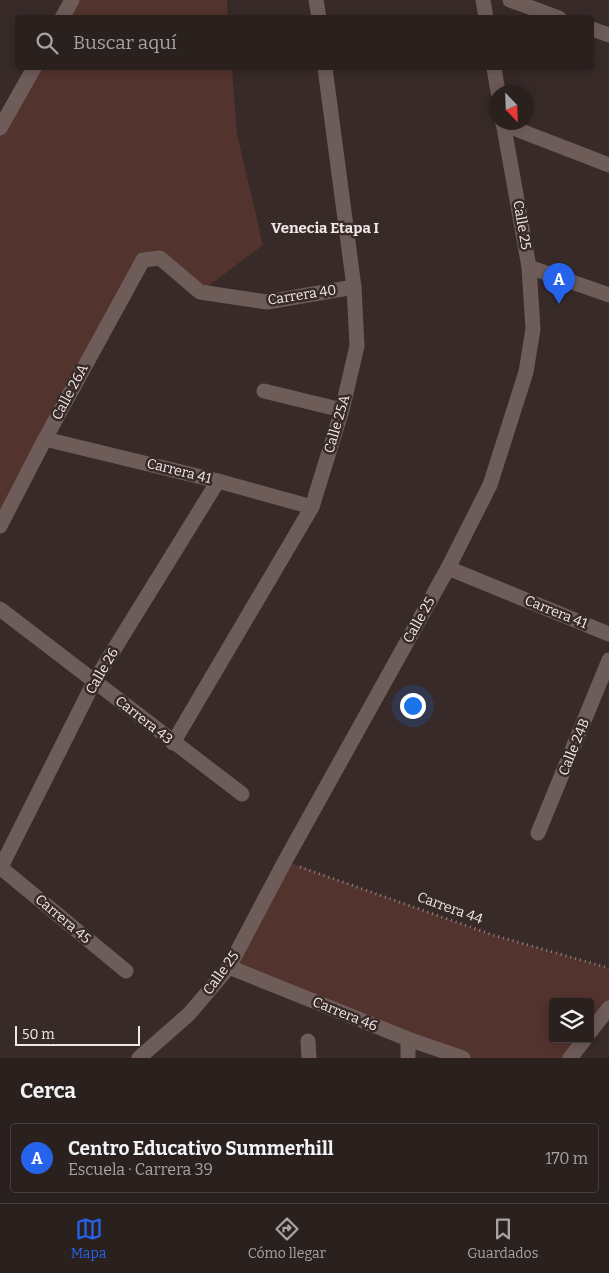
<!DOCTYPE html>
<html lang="es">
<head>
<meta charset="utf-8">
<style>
  body { margin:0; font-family:Bitter,serif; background:#362d2b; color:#f1f3f6 }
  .controls { position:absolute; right:15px; bottom:15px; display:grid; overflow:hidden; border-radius:5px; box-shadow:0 2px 12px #0003 }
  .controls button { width:45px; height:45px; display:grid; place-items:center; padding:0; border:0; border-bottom:1px solid #463e3c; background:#2a201e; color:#f1f3f6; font:25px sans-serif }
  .compass { position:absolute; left:489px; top:85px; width:45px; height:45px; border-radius:50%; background:#2a201e; box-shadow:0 2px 12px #0003; rotate:157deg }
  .scale { position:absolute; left:15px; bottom:12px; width:125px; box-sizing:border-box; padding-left:5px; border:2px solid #f1e8e6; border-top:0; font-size:14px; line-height:18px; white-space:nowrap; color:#f1e8e6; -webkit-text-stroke:4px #382a28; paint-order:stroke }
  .you { position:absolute; left:412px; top:705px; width:18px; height:18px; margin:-12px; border:4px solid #fff; border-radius:50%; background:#1a73e8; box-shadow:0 0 0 8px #1a73e833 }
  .badge { display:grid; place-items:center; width:32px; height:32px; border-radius:50%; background:#2563eb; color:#fff; font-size:16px; font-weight:700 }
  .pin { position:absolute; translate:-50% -41px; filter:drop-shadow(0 1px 2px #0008) }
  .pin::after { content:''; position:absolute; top:26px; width:18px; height:15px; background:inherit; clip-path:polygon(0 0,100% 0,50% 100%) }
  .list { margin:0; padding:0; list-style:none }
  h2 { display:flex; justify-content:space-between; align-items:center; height:65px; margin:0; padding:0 20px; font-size:21px }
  h2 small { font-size:16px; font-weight:400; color:#a5a3a4 }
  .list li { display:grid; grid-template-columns:32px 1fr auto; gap:15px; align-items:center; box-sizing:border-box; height:70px; margin:0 10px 10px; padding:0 10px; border:1px solid #463e3c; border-radius:5px }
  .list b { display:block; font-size:19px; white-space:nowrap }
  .list p { margin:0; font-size:16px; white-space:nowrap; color:#a5a3a4 }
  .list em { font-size:16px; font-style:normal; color:#a5a3a4 }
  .icon { flex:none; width:28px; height:28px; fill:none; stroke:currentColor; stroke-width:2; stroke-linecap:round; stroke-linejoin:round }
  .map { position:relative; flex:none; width:609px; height:1058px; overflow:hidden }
  .search { position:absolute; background:#2a201e; box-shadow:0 2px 12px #0003; left:15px; right:15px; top:15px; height:55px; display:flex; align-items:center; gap:12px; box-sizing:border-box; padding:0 18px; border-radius:5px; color:#a5a3a4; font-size:19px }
  .sheet { height:145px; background:#2a201e }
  nav { display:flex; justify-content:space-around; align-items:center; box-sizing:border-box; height:70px; border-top:1px solid #463e3c; background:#2a201e; font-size:14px; color:#a5a3a4 }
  nav a { display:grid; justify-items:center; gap:2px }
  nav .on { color:#2563eb }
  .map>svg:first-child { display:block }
</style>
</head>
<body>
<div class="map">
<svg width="609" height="1058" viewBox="0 0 609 1058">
  <rect width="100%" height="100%" fill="#382a28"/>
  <g fill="#53332d">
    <polygon points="72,0 227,0 228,17 62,18"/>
    <polygon points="34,68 232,68 237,134 263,245 200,292 160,258 143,260 0,526 0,128"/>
    <polygon points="285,861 493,935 609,968 609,1008 590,1032 590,1002 553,1002 553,1039 585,1039 570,1058 463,1058 229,967"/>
  </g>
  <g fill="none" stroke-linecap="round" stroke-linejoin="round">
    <polyline stroke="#938886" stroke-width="3" stroke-dasharray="1 4" stroke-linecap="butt" points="300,867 493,935 609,968"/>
    <g stroke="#6e5c59" stroke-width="15">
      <polyline points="316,0 319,18"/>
      <polyline points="483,0 486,18"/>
      <polyline points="510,0 559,18"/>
      <polyline points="62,18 72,0"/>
      <polyline points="592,29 609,35"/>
      <polyline points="494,68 498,92"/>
      <polyline points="503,124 609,165"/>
      <polyline points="0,128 34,68"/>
      <polyline points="529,267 609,295"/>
      <polyline points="264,391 342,410"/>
      <polyline points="45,439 218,481 312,507"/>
      <polyline points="0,526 45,439 143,260 160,258 200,292 267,302 354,287"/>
      <polyline points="448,568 609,634"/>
      <polyline points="0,609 242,794"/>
      <polyline points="173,743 312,507 342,410 357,346 354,287 325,68"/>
      <polyline points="538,833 609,660"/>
      <polyline points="0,867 126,971"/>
      <polyline points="0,869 94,682 218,481"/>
      <polyline points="229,967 408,1039 463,1058"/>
      <polyline points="590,1032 609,1008"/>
      <polyline points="408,1039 408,1058"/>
      <polyline points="308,1041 309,1058"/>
      <polyline points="139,1058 189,1014 229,967 285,861 448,568 490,485 526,372 533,329 529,267 503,122"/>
      <polyline points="570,1058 585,1039"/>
    </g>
  </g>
  <g text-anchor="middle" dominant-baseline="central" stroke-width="5" stroke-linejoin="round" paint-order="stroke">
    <g font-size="14" fill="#f1e8e6" stroke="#382a28">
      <text transform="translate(522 225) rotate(80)">Calle 25</text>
      <text transform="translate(302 295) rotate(-9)">Carrera 40</text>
      <text transform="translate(70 392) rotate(-62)">Calle 26A</text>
      <text transform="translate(337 424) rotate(-74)">Calle 25A</text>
      <text transform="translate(179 471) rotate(14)">Carrera 41</text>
      <text transform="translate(556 612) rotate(22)">Carrera 41</text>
      <text transform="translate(419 620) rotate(-61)">Calle 25</text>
      <text transform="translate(102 671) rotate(-60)">Calle 26</text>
      <text transform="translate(144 720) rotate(38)">Carrera 43</text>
      <text transform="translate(574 747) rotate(-68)">Calle 24B</text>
      <text transform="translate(450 908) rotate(20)">Carrera 44</text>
      <text transform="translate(63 919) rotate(40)">Carrera 45</text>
      <text transform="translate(221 973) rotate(-54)">Calle 25</text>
      <text transform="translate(345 1014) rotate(22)">Carrera 46</text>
    </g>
    <g font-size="15" font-weight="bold" fill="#f1e8e6" stroke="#382a28">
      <text x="325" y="228">Venecia Etapa I</text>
    </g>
  </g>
</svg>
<div class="controls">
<button><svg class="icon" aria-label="layers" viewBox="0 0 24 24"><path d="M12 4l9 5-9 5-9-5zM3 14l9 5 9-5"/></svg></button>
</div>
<svg class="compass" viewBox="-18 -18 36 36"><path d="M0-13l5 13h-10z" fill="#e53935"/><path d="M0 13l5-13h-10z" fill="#a5a3a4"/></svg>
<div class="scale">50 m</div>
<div class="you"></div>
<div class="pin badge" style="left:559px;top:304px">A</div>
<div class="search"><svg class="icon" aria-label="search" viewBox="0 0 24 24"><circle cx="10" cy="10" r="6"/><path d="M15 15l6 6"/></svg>Buscar aquí</div>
</div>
<section class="sheet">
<h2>Cerca<small></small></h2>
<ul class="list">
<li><span class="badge">A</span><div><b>Centro Educativo Summerhill</b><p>Escuela · Carrera 39</p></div><em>170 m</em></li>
</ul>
</section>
<nav>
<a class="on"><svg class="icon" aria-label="map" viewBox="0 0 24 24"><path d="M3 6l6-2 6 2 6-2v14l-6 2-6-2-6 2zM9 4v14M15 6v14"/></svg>Mapa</a>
<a><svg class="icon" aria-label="directions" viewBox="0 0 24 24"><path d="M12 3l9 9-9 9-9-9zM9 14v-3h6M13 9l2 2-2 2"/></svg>Cómo llegar</a>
<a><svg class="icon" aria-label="saved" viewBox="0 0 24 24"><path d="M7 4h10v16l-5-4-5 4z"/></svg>Guardados</a>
</nav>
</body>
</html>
